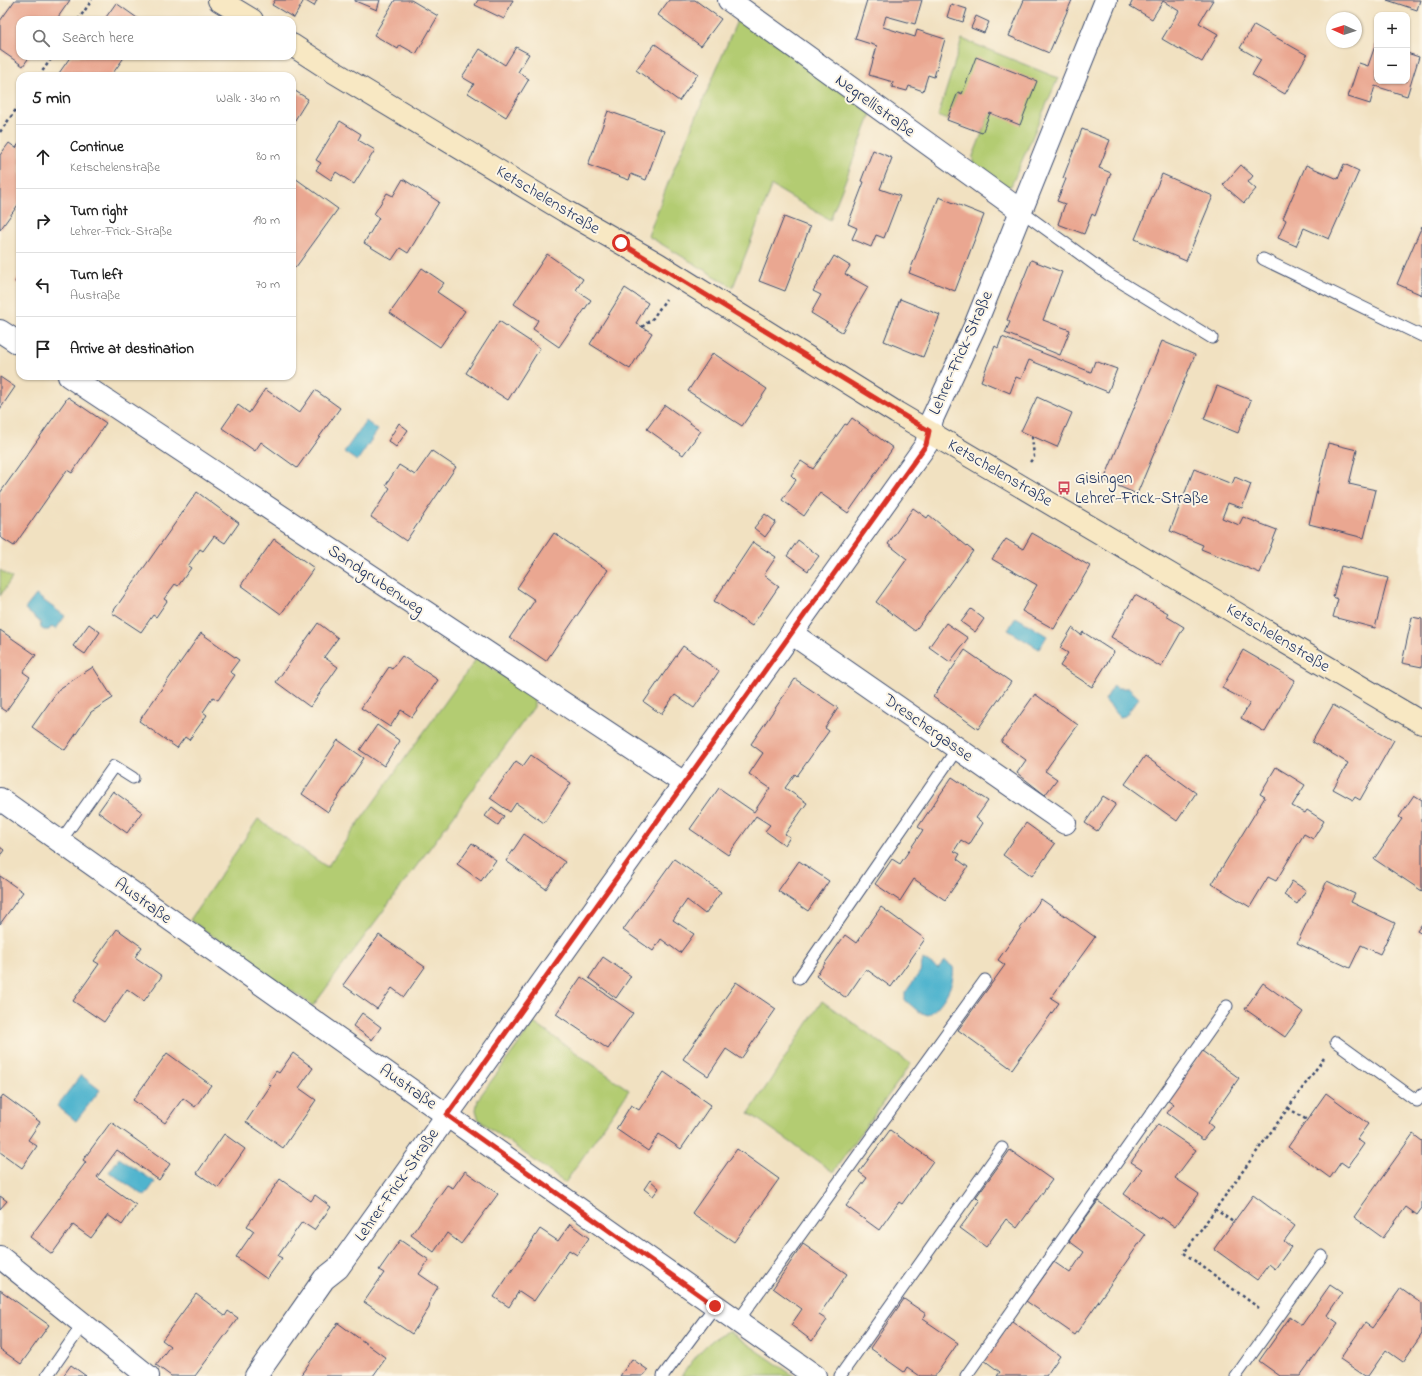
<!DOCTYPE html>
<html lang="en">
<head>
<meta charset="utf-8">
<style>
  body { margin:0; font-family:"Indie Flower",sans-serif; background:#f2f2f2; color:#222 }
  .controls { position:absolute; right:12px; top:12px; display:grid; overflow:hidden; border-radius:8px; box-shadow:0 1px 3px #0004 }
  .controls button { width:36px; height:36px; display:grid; place-items:center; padding:0; border:0; border-bottom:1px solid #e0e0e0; background:#fff; color:#222; font:20px sans-serif }
  .compass { position:absolute; left:1326px; top:12px; width:36px; height:36px; border-radius:50%; background:#fff; box-shadow:0 1px 3px #0004; rotate:273deg }
  .stop { position:absolute; width:12px; height:12px; margin:-9px; border:3px solid #d93025; border-radius:50%; background:#fff }
  .stop.end { background:#d93025; border-color:#fff; box-shadow:0 1px 4px #0008 }
  .list { margin:0; padding:0; list-style:none }
  h2 { display:flex; justify-content:space-between; align-items:center; height:52px; margin:0; padding:0 16px; font-size:17px }
  h2 small { font-size:13px; font-weight:400; color:#767676 }
  .list li { display:grid; grid-template-columns:26px 1fr auto; gap:12px; align-items:center; box-sizing:border-box; height:64px; padding:0 16px; border-top:1px solid #e0e0e0 }
  .list b { display:block; font-size:15px; white-space:nowrap }
  .list p { margin:0; font-size:13px; white-space:nowrap; color:#767676 }
  .list em { font-size:13px; font-style:normal; color:#767676 }
  .icon { flex:none; width:22px; height:22px; fill:none; stroke:currentColor; stroke-width:2; stroke-linecap:round; stroke-linejoin:round }
  .map { position:relative; flex:none; width:1422px; height:1376px; overflow:hidden }
  .search { position:absolute; background:#fff; box-shadow:0 1px 3px #0004; left:16px; top:16px; width:280px; height:44px; display:flex; align-items:center; gap:10px; box-sizing:border-box; padding:0 14px; border-radius:12px; color:#767676; font-size:15px }
  .panel { position:absolute; background:#fff; box-shadow:0 1px 3px #0004; left:16px; top:72px; width:280px; height:308px; border-radius:12px }
  .map>svg:first-child { display:block }
</style>
</head>
<body>
<div class="map">
<svg width="1422" height="1376" viewBox="0 0 1422 1376">
  <rect width="100%" height="100%" fill="#fcf5e5"/>
  <filter id="ink" filterUnits="userSpaceOnUse"><feTurbulence type="fractalNoise" baseFrequency=".025" numOctaves="2"/><feDisplacementMap in="SourceGraphic" scale="8" xChannelSelector="R" yChannelSelector="G"/><feConvolveMatrix kernelMatrix="1 2 1 2 8 2 1 2 1" color-interpolation-filters="sRGB"/></filter>
  <filter id="wash" filterUnits="userSpaceOnUse"><feTurbulence type="fractalNoise" baseFrequency=".012" numOctaves="4" result="noise"/><feDisplacementMap in="SourceGraphic" scale="16" xChannelSelector="R" yChannelSelector="G"/><feGaussianBlur stdDeviation="0.9" result="paint"/><feColorMatrix in="noise" values="0 0 0 0 0 0 0 0 0 0 0 0 0 0 0 0 0 1.4 0 .05"/><feComposite in="paint" operator="in"/></filter>
  <g filter="url(#wash)">
    <rect width="100%" height="100%" fill="#f1e1c1"/>
    <g fill="#b3cc72" stroke="#677e68">
      <polygon points="739,16 871,114 830,220 772,186 733,287 648,236 668,183"/>
      <polygon points="962,39 1058,78 1011,186 1004,187 973,164 973,156 990,113 958,92 947,120 938,116"/>
      <polygon points="0,570 12,578 0,596"/>
      <polygon points="477,658 532,694 534,700 534,707 313,1006 190,920 258,819 327,867"/>
      <polygon points="822,1001 911,1064 833,1172 749,1113"/>
      <polygon points="534,1023 629,1090 565,1183 479,1120 476,1110 478,1099"/>
      <path d="M729,1331L794,1376H681C695,1358 707,1339 729,1331Z"/>
    </g>
    <g fill="#4fb4ce" stroke="#357296">
      <polygon points="366,421 378,430 357,461 344,452"/>
      <polygon points="36,595 65,616 56,629 51,627 49,630 44,630 41,628 40,622 25,609"/>
      <polygon points="1016,617 1047,636 1039,649 1008,630"/>
      <polygon points="1114,685 1117,688 1128,688 1139,698 1125,716 1120,717 1105,700"/>
      <path d="M923,959L938,969L945,961L953,967C956,983 942,1006 928,1015L919,1012L905,1000V993L920,972Z"/>
      <polygon points="81,1075 100,1090 76,1121 57,1106"/>
      <polygon points="119,1158 155,1182 145,1196 109,1172"/>
    </g>
    <g id="blocks">
      <g fill="#eaa791">
        <polygon points="15,0 70,0 56,20 20,20 20,56 30,56 23,66 0,50 0,21"/>
        <polygon points="275,0 317,0 314,6 304,0 294,18 272,5"/>
        <polygon points="355,0 380,0 377,10 355,1"/>
        <polygon points="395,0 411,0 438,16 416,54 400,45 398,49 374,35"/>
        <polygon points="478,0 513,0 504,19 475,5"/>
        <polygon points="669,0 695,0 721,19 701,46 658,15"/>
        <polygon points="867,0 922,0 915,24 886,16 883,27 915,37 917,30 945,39 934,77 928,75 923,91 909,86 907,91 892,87 893,82 869,75 877,46 855,39"/>
        <polygon points="1024,0 1072,0 1049,53 1009,36"/>
        <polygon points="1133,0 1213,0 1199,23 1218,34 1202,62 1162,39 1179,11 1163,1 1152,19 1130,6"/>
        <polygon points="1387,0 1420,0 1417,10"/>
        <polygon points="116,3 140,20 104,20"/>
        <polygon points="951,4 967,9 963,22 947,17"/>
        <polygon points="976,16 989,22 984,33 971,28"/>
        <polygon points="1254,25 1307,55 1285,94 1252,75 1261,60 1240,48"/>
        <polygon points="1377,40 1377,81 1407,81 1407,53 1419,57 1407,96 1375,86 1370,104 1348,97 1359,63 1368,66"/>
        <polygon points="655,44 698,74 679,101 636,70"/>
        <polygon points="516,47 529,54 518,72 529,79 506,117 468,93 474,84 462,77 480,49 505,65"/>
        <polygon points="71,56 125,56 111,76 57,76"/>
        <polygon points="976,57 1037,81 1020,125 990,113 982,133 947,120 958,92 962,94"/>
        <polygon points="292,89 308,99 295,120 292,118"/>
        <polygon points="608,111 664,131 646,180 631,174 629,180 588,165"/>
        <polygon points="340,121 361,134 358,140 375,150 354,184 336,172 331,180 316,170 321,163 316,160"/>
        <polygon points="1082,129 1110,140 1099,168 1111,173 1095,216 1092,214 1084,234 1058,224 1065,204 1057,201 1066,179 1063,178"/>
        <polygon points="20,142 20,202 0,230 0,155 9,143 16,148"/>
        <polygon points="873,150 892,158 880,189 900,196 884,238 876,235 871,247 852,239 857,228 848,224 864,182 861,181"/>
        <polygon points="1344,164 1359,171 1329,239 1304,228 1296,246 1278,238 1286,220 1283,218 1306,165 1338,179"/>
        <polygon points="1241,165 1253,176 1248,182 1256,189 1244,203 1223,185"/>
        <polygon points="1162,174 1213,196 1186,261 1135,239"/>
        <polygon points="295,178 338,209 296,267 292,264 292,182"/>
        <polygon points="403,179 439,202 408,253 400,248 392,260 364,243 379,218 374,214 387,193 393,196"/>
        <polygon points="939,197 984,215 955,291 909,273"/>
        <polygon points="784,217 810,227 785,291 759,281"/>
        <polygon points="1422,226 1422,295 1397,284"/>
        <polygon points="547,254 583,279 576,290 591,300 559,347 533,329 538,320 514,304"/>
        <polygon points="834,256 850,266 845,274 868,287 842,332 811,313 821,295 813,291"/>
        <polygon points="1031,260 1062,272 1043,320 1070,330 1060,355 1005,333 1010,322 1007,320"/>
        <polygon points="422,268 444,283 437,292 465,311 440,347 390,313"/>
        <polygon points="20,274 20,285 15,282"/>
        <polygon points="625,288 648,303 636,323 652,333 630,369 590,344"/>
        <polygon points="900,299 940,315 923,357 884,341"/>
        <polygon points="499,321 540,348 508,400 466,373"/>
        <polygon points="1002,337 1091,372 1095,361 1117,369 1108,392 1029,360 1021,379 1016,377 1010,393 981,381 995,346 998,348"/>
        <polygon points="1162,341 1195,355 1137,494 1104,480"/>
        <polygon points="713,353 767,389 742,426 688,391"/>
        <polygon points="0,377 15,387 0,409"/>
        <polygon points="1217,386 1251,400 1238,433 1204,419"/>
        <polygon points="265,389 299,413 315,390 340,408 297,468 261,442 255,451 222,428 238,405 249,413"/>
        <polygon points="68,397 106,423 72,473 67,470 14,546 0,537 0,493"/>
        <polygon points="1037,397 1072,413 1057,447 1021,431"/>
        <polygon points="665,405 701,431 683,455 647,429"/>
        <polygon points="852,418 893,448 848,513 820,493 804,516 782,500 796,480 791,475 801,461 813,469 845,424 847,425"/>
        <polygon points="399,423 408,430 396,447 388,441"/>
        <polygon points="1328,443 1357,450 1349,484 1376,490 1364,538 1309,524"/>
        <polygon points="432,451 456,467 406,541 371,517 390,488 386,485 399,465 415,475"/>
        <polygon points="1194,469 1232,484 1235,477 1251,484 1242,508 1228,503 1222,518 1239,525 1243,517 1277,530 1260,573 1201,549 1203,545 1170,531"/>
        <polygon points="197,492 239,523 225,543 214,536 203,551 200,549 188,566 191,568 178,586 175,584 164,599 167,601 156,617 153,615 141,632 112,613"/>
        <polygon points="913,508 927,518 929,515 973,551 915,631 876,602 907,559 888,544"/>
        <polygon points="765,514 776,522 765,537 754,528"/>
        <polygon points="554,533 608,570 546,661 510,637 535,600 517,588"/>
        <polygon points="1032,533 1090,566 1054,629 1022,611 1037,585 992,559 1006,539 1023,549"/>
        <polygon points="274,539 314,568 281,614 241,585"/>
        <polygon points="798,540 819,556 808,571 787,556"/>
        <polygon points="753,542 776,557 764,575 779,586 752,626 714,601"/>
        <polygon points="1341,566 1388,578 1375,628 1333,617 1338,599 1333,597"/>
        <polygon points="1135,595 1168,613 1166,616 1184,627 1161,667 1111,637"/>
        <polygon points="971,609 984,619 975,632 961,622"/>
        <polygon points="1412,617 1422,619 1422,667 1402,663"/>
        <polygon points="318,623 338,638 324,657 338,667 310,707 276,682"/>
        <polygon points="946,623 968,638 950,662 929,647"/>
        <polygon points="89,624 100,632 85,654 73,646"/>
        <polygon points="1072,628 1081,635 1083,632 1114,652 1092,687 1060,666 1068,653 1060,648"/>
        <polygon points="0,630 36,655 23,672 30,677 6,711 0,707"/>
        <polygon points="201,633 239,660 230,672 235,675 218,700 213,697 203,712 207,715 189,740 185,737 177,748 139,721"/>
        <polygon points="683,646 719,671 694,708 675,695 661,714 644,702"/>
        <polygon points="965,650 1011,682 978,729 933,697"/>
        <polygon points="1243,650 1295,680 1265,732 1241,718 1250,703 1222,688"/>
        <polygon points="402,656 438,680 412,717 401,710 390,727 361,708 389,667 392,669"/>
        <polygon points="93,667 113,698 91,712 65,750 32,727 59,689"/>
        <polygon points="795,679 838,708 825,728 829,731 797,776 795,774 785,788 807,803 785,834 790,837 785,845 765,831 770,825 756,816 728,855 690,829 719,788 754,812 770,788 749,774 763,753 751,744"/>
        <polygon points="1035,694 1078,725 1045,771 1057,779 1045,795 1017,773 1026,760 1001,742"/>
        <polygon points="1333,705 1394,740 1360,800 1355,797 1353,800 1333,789 1348,763 1312,742"/>
        <polygon points="377,725 400,741 384,766 360,750"/>
        <polygon points="338,740 364,758 328,812 302,794"/>
        <polygon points="531,755 571,783 544,823 516,803 510,812 490,798 516,761 523,766"/>
        <polygon points="1145,756 1196,793 1177,821 1125,784"/>
        <polygon points="1276,767 1305,785 1292,806 1305,813 1307,810 1324,821 1313,839 1304,834 1276,881 1268,877 1250,907 1212,884 1265,797 1260,794"/>
        <polygon points="952,777 988,801 976,818 983,823 969,845 961,840 954,851 960,854 957,859 968,867 945,900 914,879 900,901 875,884 892,859 900,864 923,830 918,827"/>
        <polygon points="113,791 142,812 127,833 98,812"/>
        <polygon points="1414,795 1422,800 1422,891 1374,859 1402,819 1399,817"/>
        <polygon points="1103,796 1116,804 1097,831 1085,823"/>
        <polygon points="492,807 504,816 498,825 485,816"/>
        <polygon points="1026,823 1055,844 1032,876 1003,855"/>
        <polygon points="524,834 565,862 546,889 506,861"/>
        <polygon points="472,843 496,860 481,881 457,864"/>
        <polygon points="0,847 4,850 0,856"/>
        <polygon points="674,859 721,892 705,914 687,900 673,920 694,934 680,953 661,939 653,951 623,930"/>
        <polygon points="799,861 829,881 808,911 778,891"/>
        <polygon points="0,876 23,892 0,924"/>
        <polygon points="1292,881 1306,890 1297,904 1284,895"/>
        <polygon points="1327,881 1355,894 1351,902 1395,923 1380,954 1361,945 1350,968 1297,943"/>
        <polygon points="1041,899 1095,937 1051,998 1059,1003 1012,1069 958,1030 1005,965 998,960"/>
        <polygon points="881,907 925,939 891,987 866,969 846,998 816,976 845,935 856,943"/>
        <polygon points="1422,924 1422,934 1417,931"/>
        <polygon points="117,929 142,947 135,957 162,976 144,1001 127,989 104,1022 73,1001 99,964 94,961"/>
        <polygon points="379,935 425,967 404,997 392,988 377,1009 343,985"/>
        <polygon points="603,957 631,976 616,998 589,978"/>
        <polygon points="581,977 633,1013 608,1049 556,1014"/>
        <polygon points="736,982 776,1009 741,1059 726,1049 708,1076 683,1059"/>
        <polygon points="1263,983 1303,1012 1285,1037 1245,1009"/>
        <polygon points="362,1013 381,1027 372,1040 353,1026"/>
        <polygon points="1202,1051 1239,1078 1208,1123 1213,1127 1203,1140 1167,1113 1174,1104 1167,1099"/>
        <polygon points="167,1053 211,1085 195,1107 183,1098 165,1123 133,1100"/>
        <polygon points="293,1053 313,1068 299,1088 316,1100 283,1148 246,1122 271,1085 268,1084 276,1071 279,1073"/>
        <polygon points="664,1072 711,1105 681,1149 659,1134 648,1151 616,1129 631,1105 639,1110"/>
        <polygon points="1326,1093 1368,1124 1357,1139 1364,1144 1348,1167 1341,1162 1330,1178 1288,1147"/>
        <polygon points="3,1095 40,1122 28,1140 37,1146 22,1168 0,1152 0,1099"/>
        <polygon points="111,1122 170,1164 159,1180 117,1150 97,1177 136,1205 122,1225 108,1215 91,1238 73,1225 52,1254 30,1237 86,1162 83,1160"/>
        <polygon points="1158,1124 1196,1150 1175,1178 1199,1194 1175,1227 1161,1217 1160,1219 1124,1194 1142,1169 1131,1162"/>
        <polygon points="890,1130 933,1161 902,1204 899,1202 879,1230 846,1206 867,1178 859,1172"/>
        <polygon points="224,1134 245,1149 218,1188 197,1173"/>
        <polygon points="1413,1134 1422,1141 1422,1208 1417,1215 1406,1207 1383,1238 1354,1217"/>
        <polygon points="737,1149 779,1179 734,1242 692,1213"/>
        <polygon points="1010,1150 1052,1180 1017,1228 1006,1219 986,1247 960,1228 980,1201 976,1197"/>
        <polygon points="465,1171 498,1194 461,1244 447,1233 434,1252 411,1235 447,1185 453,1188"/>
        <polygon points="280,1179 311,1201 315,1195 331,1207 314,1230 302,1222 278,1256 282,1258 267,1279 236,1257 254,1231 247,1226"/>
        <polygon points="650,1180 659,1188 653,1196 644,1189"/>
        <polygon points="1253,1195 1295,1226 1284,1241 1291,1247 1275,1269 1269,1264 1257,1280 1214,1249"/>
        <polygon points="0,1196 7,1201 0,1209"/>
        <polygon points="1098,1201 1145,1235 1075,1335 1026,1301 1054,1262 1070,1273 1084,1252 1069,1241"/>
        <polygon points="570,1224 589,1238 577,1255 569,1250 534,1301 519,1291 509,1307 494,1297 540,1229 558,1241"/>
        <polygon points="400,1240 429,1260 419,1274 438,1287 430,1300 429,1308 412,1334 364,1302 384,1273 379,1270"/>
        <polygon points="803,1244 847,1274 819,1315 827,1320 812,1341 791,1325 802,1309 773,1288"/>
        <polygon points="1330,1285 1342,1293 1327,1315 1338,1323 1300,1376 1280,1376 1259,1361 1290,1317 1302,1325"/>
        <polygon points="1401,1288 1422,1303 1422,1334 1403,1362 1386,1350 1368,1376 1365,1376 1340,1359 1365,1323 1372,1328"/>
        <polygon points="0,1290 49,1325 21,1364 0,1349"/>
        <polygon points="196,1294 225,1316 228,1311 238,1318 195,1376 171,1376 156,1365 170,1346 162,1340"/>
        <polygon points="904,1299 926,1314 923,1319 958,1343 935,1376 920,1376 907,1367 904,1372 870,1348"/>
        <polygon points="1012,1321 1060,1356 1046,1376 997,1376 1000,1372 984,1360"/>
        <polygon points="338,1323 386,1358 373,1376 300,1376"/>
        <polygon points="632,1359 648,1370 643,1376 620,1376"/>
        <polygon points="71,1365 86,1376 63,1376"/>
      </g>
    </g>
  </g>
  <g filter="url(#ink)">
    <use href="#blocks" fill-opacity="0" stroke="#3b4a6d" stroke-width="1"/>
    <g fill="none" stroke-linecap="round" stroke-linejoin="round">
      <g stroke="#3b4a6d" stroke-width="13">
        <g id="service">
          <polyline points="1021,211 1109,275 1212,338"/>
          <polyline points="1263,259 1422,336"/>
          <polyline points="60,842 114,766 133,778"/>
          <polyline points="799,978 957,749"/>
          <polyline points="1336,1042 1417,1101 1422,1094"/>
          <polyline points="738,1321 985,980"/>
          <polyline points="47,1376 83,1324"/>
          <polyline points="663,1376 715,1306"/>
          <polyline points="840,1376 1002,1148"/>
          <polyline points="966,1376 1227,1006"/>
          <polyline points="1236,1376 1322,1256"/>
        </g>
      </g>
      <g stroke="#3b4a6d" stroke-width="24">
        <g id="minor">
          <polyline points="729,0 1021,211"/>
          <polyline points="0,331 20,344"/>
          <polyline points="69,376 684,783"/>
          <polyline points="791,633 1065,823"/>
          <polyline points="0,799 815,1376"/>
          <polyline points="0,1257 148,1376"/>
          <polyline points="256,1376 324,1279 338,1268 926,445 932,419 974,328 1106,0"/>
        </g>
      </g>
      <g stroke="#3b4a6d" stroke-width="24">
        <g id="secondary">
          <polyline points="219,0 252,20"/>
          <polyline points="292,45 329,69 565,211 658,264 897,413 1422,723"/>
        </g>
      </g>
      <g stroke="#3b4a6d" stroke-width="2.5" stroke-dasharray="3 3" stroke-linecap="butt">
        <polyline points="78,20 92,0"/>
        <polyline points="39,76 53,56"/>
        <polyline points="0,132 20,104"/>
        <polyline points="642,327 653,318 666,299"/>
        <polyline points="1030,462 1034,457 1032,436"/>
        <polyline points="1288,1108 1307,1120"/>
        <polyline points="1215,1209 1233,1222"/>
        <polyline points="1259,1308 1184,1253 1324,1058"/>
      </g>
      <use href="#service" stroke="#fff" stroke-width="11"/>
      <use href="#minor" stroke="#fff" stroke-width="22"/>
      <use href="#secondary" stroke="#f8e8c3" stroke-width="22"/>
    </g>
  </g>
  <g fill="none" stroke-linecap="round" stroke-linejoin="round" filter="url(#ink)">
    <polyline stroke="#d93025" stroke-width="5" points="621,243 929,431 926,445 447,1115 715,1306"/>
  </g>
  <defs>
    <g id="bus-bare" transform="scale(1.08)"><path d="M-5-6H5V4H4V6H2V4H-2V6H-4V4H-5ZM-3.5-4V0h7V-4ZM-3.5 1.2v1.5H-2V1.2ZM2 1.2v1.5H3.5V1.2Z" fill="#d1495b" stroke="#fcf5e5" stroke-width="2.5" paint-order="stroke"/></g>
  </defs>
  <g fill-rule="evenodd">
    <use href="#bus-bare" x="1064" y="488"/>
  </g>
  <g text-anchor="middle" dominant-baseline="central" stroke-width="4" stroke-linejoin="round" paint-order="stroke">
    <g font-size="17" fill="#1b2f5e" stroke="#fcf5e5">
      <text transform="translate(875 106) rotate(36)">Negrellistraße</text>
      <text transform="translate(548 200) rotate(31)">Ketschelenstraße</text>
      <text transform="translate(961 353) rotate(-66)">Lehrer-Frick-Straße</text>
      <text transform="translate(1000 473) rotate(30)">Ketschelenstraße</text>
      <text transform="translate(376 580) rotate(34)">Sandgrubenweg</text>
      <text transform="translate(1278 638) rotate(31)">Ketschelenstraße</text>
      <text transform="translate(928 728) rotate(35)">Dreschergasse</text>
      <text transform="translate(143 901) rotate(36)">Austraße</text>
      <text transform="translate(408 1087) rotate(35)">Austraße</text>
      <text transform="translate(397 1185) rotate(-55)">Lehrer-Frick-Straße</text>
    </g>
    <g font-size="17" fill="#1b2f5e" stroke="#fcf5e5" text-anchor="start">
      <text x="1075" y="478">Gisingen<tspan x="1075" dy="20">Lehrer-Frick-Straße</tspan></text>
    </g>
  </g>
</svg>
<div class="controls">
<button>+</button>
<button>−</button>
</div>
<svg class="compass" viewBox="-18 -18 36 36"><path d="M0-13l5 13h-10z" fill="#e53935"/><path d="M0 13l5-13h-10z" fill="#767676"/></svg>
<div class="stop" style="left:621px;top:243px"></div>
<div class="stop end" style="left:715px;top:1306px"></div>
<div class="search"><svg class="icon" aria-label="search" viewBox="0 0 24 24"><circle cx="10" cy="10" r="6"/><path d="M15 15l6 6"/></svg>Search here</div>
<section class="panel">
<h2>5 min<small>Walk · 340 m</small></h2>
<ul class="list">
<li><svg class="icon" aria-label="ahead" viewBox="0 0 24 24"><path d="M12 20V5M6 11l6-6 6 6"/></svg><div><b>Continue</b><p>Ketschelenstraße</p></div><em>80 m</em></li>
<li><svg class="icon" aria-label="right" viewBox="0 0 24 24"><path d="M7 20v-9h11M14 6l5 5-5 5"/></svg><div><b>Turn right</b><p>Lehrer-Frick-Straße</p></div><em>190 m</em></li>
<li><svg class="icon" aria-label="left" viewBox="0 0 24 24"><path d="M17 20v-9H6M10 6l-5 5 5 5"/></svg><div><b>Turn left</b><p>Austraße</p></div><em>70 m</em></li>
<li><svg class="icon" aria-label="arrive" viewBox="0 0 24 24"><path d="M6 21V4h12l-3 4 3 4H6"/></svg><div><b>Arrive at destination</b></div></li>
</ul>
</section>
</div>
</body>
</html>
